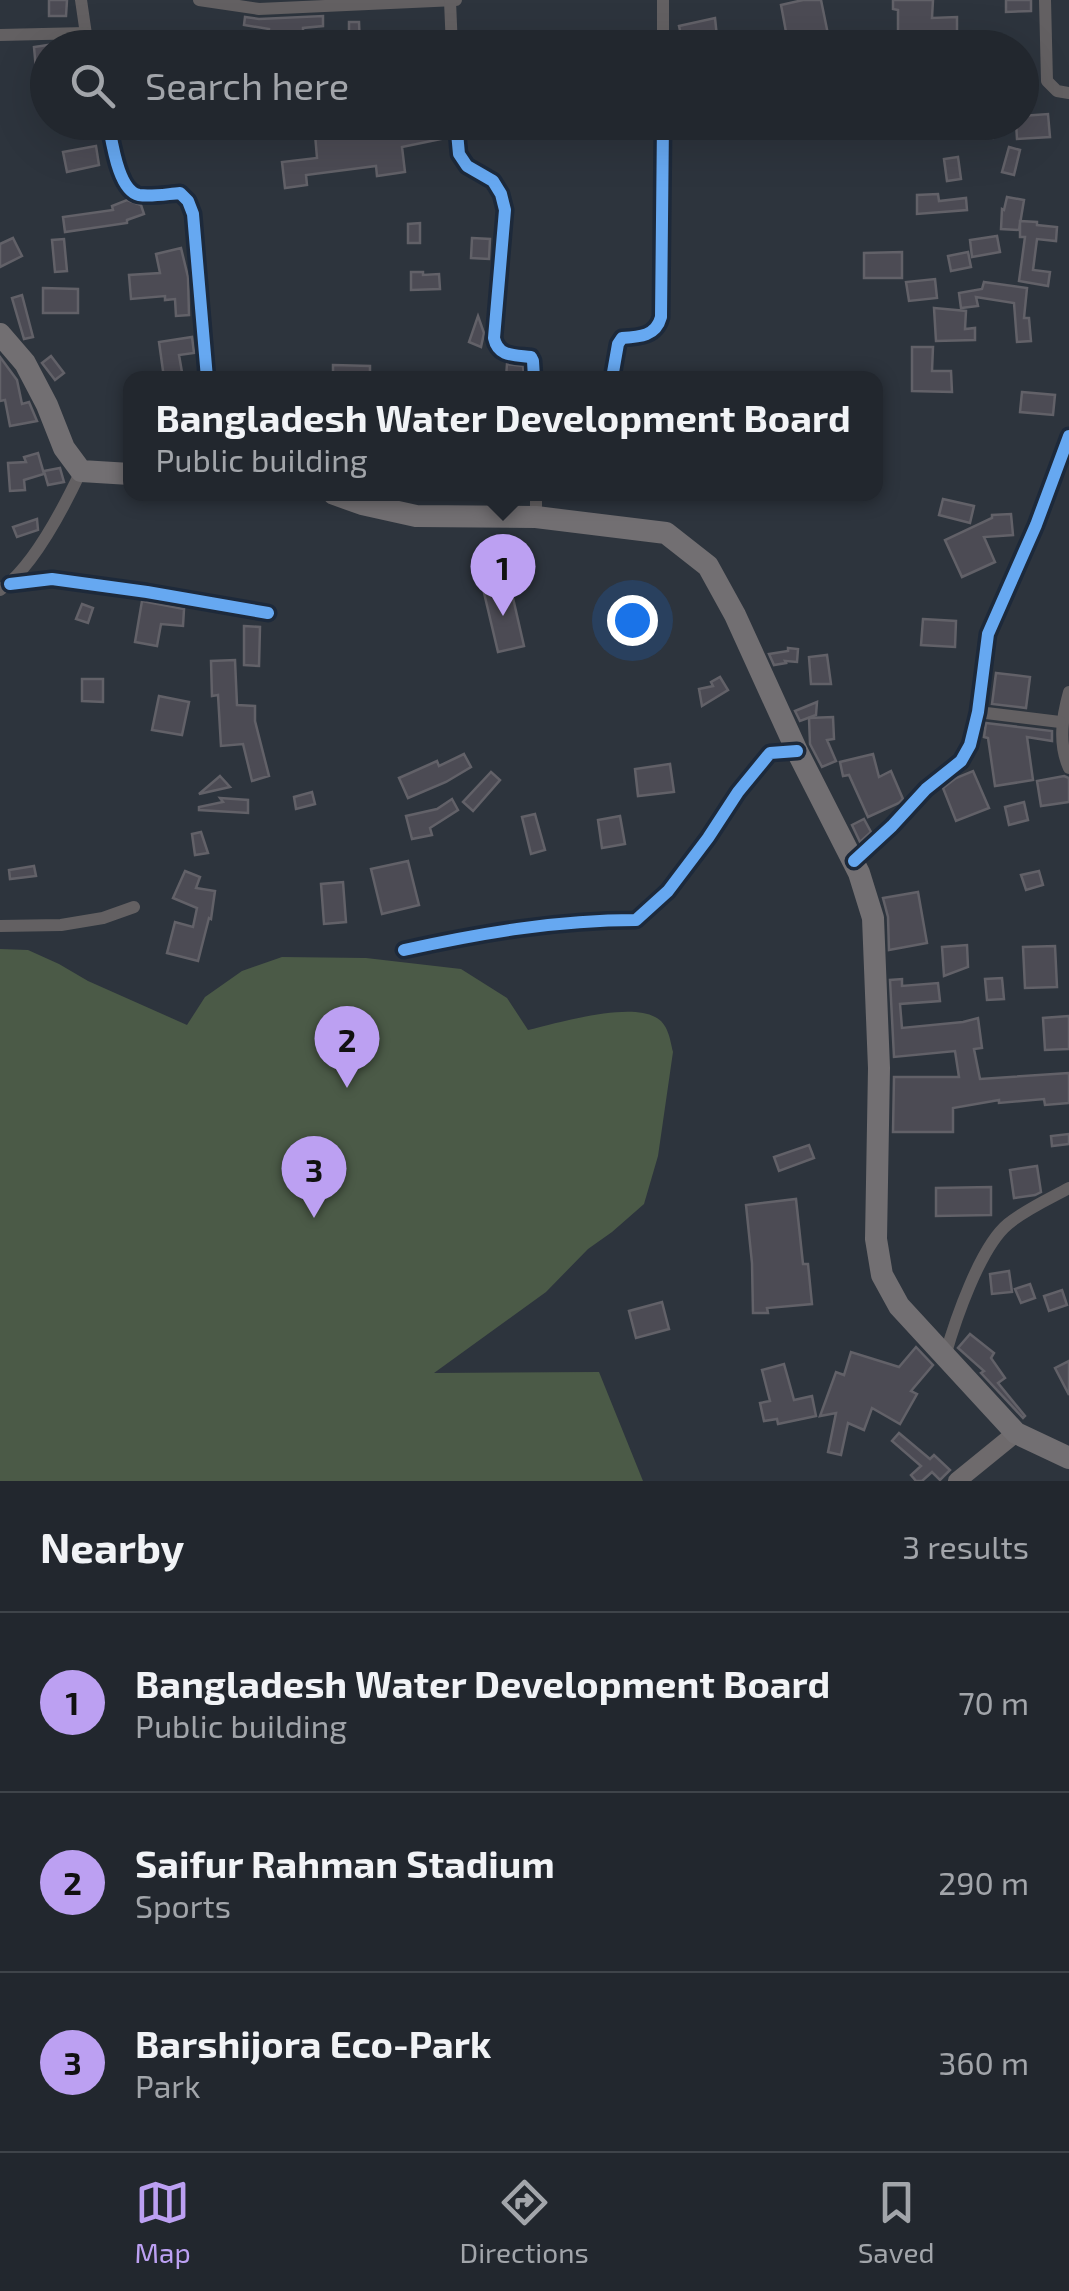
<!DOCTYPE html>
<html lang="en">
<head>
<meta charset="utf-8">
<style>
  body { margin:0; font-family:"Exo 2",sans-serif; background:#2e333a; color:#f1f3f6 }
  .you { position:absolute; left:632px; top:620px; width:35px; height:35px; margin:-25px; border:8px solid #fff; border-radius:50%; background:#1a73e8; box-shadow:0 0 0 15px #1a73e833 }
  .badge { display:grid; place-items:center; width:65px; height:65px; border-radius:50%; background:#bca0f2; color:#111; font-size:32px; font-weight:700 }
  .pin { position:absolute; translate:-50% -82px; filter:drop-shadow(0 2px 5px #0008) }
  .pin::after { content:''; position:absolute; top:52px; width:35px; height:30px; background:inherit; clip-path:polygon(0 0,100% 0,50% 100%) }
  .popup { position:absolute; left:123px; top:371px; width:760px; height:130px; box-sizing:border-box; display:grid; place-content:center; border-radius:20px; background:#22272e; filter:drop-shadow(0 2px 8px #0005); font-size:32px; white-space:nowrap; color:#a2a5aa }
  .popup b { font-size:38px; color:#f1f3f6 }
  .popup::after { content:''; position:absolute; left:50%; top:100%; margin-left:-20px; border:20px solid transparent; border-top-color:#22272e }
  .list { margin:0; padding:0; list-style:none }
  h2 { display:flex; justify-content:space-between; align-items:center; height:130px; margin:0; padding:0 40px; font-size:42px }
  h2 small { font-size:32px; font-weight:400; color:#a2a5aa }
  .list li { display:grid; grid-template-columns:65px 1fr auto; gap:30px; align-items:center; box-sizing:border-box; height:180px; padding:0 40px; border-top:2px solid #3f444a }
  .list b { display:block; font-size:38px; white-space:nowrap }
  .list p { margin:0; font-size:32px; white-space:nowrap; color:#a2a5aa }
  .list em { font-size:32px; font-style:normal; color:#a2a5aa }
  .icon { flex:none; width:55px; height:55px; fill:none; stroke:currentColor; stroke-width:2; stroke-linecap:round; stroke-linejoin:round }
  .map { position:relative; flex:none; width:1069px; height:1481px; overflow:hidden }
  .search { position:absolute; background:#22272e; box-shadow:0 10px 40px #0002; left:30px; right:30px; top:30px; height:110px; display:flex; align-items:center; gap:25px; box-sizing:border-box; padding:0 35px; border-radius:55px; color:#a2a5aa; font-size:38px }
  .sheet { height:670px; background:#22272e }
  nav { display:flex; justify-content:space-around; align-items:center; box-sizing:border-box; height:140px; border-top:2px solid #3f444a; background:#22272e; font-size:28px; color:#a2a5aa }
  nav a { display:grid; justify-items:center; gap:5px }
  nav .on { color:#bca0f2 }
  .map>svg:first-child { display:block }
</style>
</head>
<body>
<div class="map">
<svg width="1069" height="1481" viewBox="0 0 1069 1481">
  <rect width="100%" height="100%" fill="#2d343d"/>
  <path fill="#4b5a47" d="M0,949L28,950L59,964L88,981L187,1025L205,997L242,971L282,957L366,958L461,969L507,998L528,1030C558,1023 628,1002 655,1017C668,1023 670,1039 673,1052L658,1156L644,1204L612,1232L588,1249L546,1292L434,1373L599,1372L643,1481H0Z"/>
  <g fill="#4c4b54" stroke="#626168" stroke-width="2.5">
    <polygon points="49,0 67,0 66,16 49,16"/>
    <polygon points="803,0 821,0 830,44 814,48 789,48 781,5"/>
    <polygon points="893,0 933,0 932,18 957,17 957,31 898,33 898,10 893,9"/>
    <polygon points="1006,0 1031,0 1031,11 1006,12"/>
    <polygon points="323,16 323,26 303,28 303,45 289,45 289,48 267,48 269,29 244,25 245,17 259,19"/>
    <polygon points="715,18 718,46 684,48 679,26"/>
    <polygon points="349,22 359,22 360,48 349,48"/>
    <polygon points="48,45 48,67 36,69 34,47"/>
    <polygon points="1048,114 1050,137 1017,139 1016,122 1022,122 1022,116"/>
    <polygon points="314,122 331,122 332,134 395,122 439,122 441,139 402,147 405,172 377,176 376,166 306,175 307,185 285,188 282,162 317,158"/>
    <polygon points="964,122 994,122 993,138 962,135"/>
    <polygon points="96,146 99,165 67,172 63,152"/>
    <polygon points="1009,147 1020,150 1014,175 1002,172"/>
    <polygon points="958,157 961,179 947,181 944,159"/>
    <polygon points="938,194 939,201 966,198 967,210 917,214 917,195"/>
    <polygon points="1007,197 1024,200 1019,230 1001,229 1002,209 1004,210"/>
    <polygon points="127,200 141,205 144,214 127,220 127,223 65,232 63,217 113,210 112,206"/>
    <polygon points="1020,221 1037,222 1037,225 1057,227 1056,241 1037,239 1033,270 1050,272 1048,286 1019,281 1025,237 1020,237"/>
    <polygon points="420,223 420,243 408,243 408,224"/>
    <polygon points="997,236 1000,252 972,257 970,240"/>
    <polygon points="13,238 22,256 0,267 0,244"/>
    <polygon points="472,238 490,239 489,259 471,258"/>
    <polygon points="64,239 67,271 55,272 52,240"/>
    <polygon points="181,248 188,277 189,315 176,316 175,299 165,300 165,296 131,299 129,275 160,273 156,254"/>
    <polygon points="902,252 902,278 864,278 864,253"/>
    <polygon points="968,252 971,267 951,271 948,256"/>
    <polygon points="411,272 423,272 423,275 439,274 440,289 411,290"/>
    <polygon points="935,279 937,298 909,301 906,282"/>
    <polygon points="984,282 1027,288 1024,318 1029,318 1031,341 1017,342 1014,303 976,297 978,306 961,308 959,293 982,289"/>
    <polygon points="43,288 78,289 78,313 43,313"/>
    <polygon points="22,295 33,337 24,339 12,298"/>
    <polygon points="934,308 966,311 965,329 975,328 975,340 936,341"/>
    <polygon points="478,316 484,333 481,347 469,342"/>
    <polygon points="192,337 194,353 179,355 183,378 164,378 159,342"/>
    <polygon points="912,347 933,347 932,371 951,371 952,392 912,391"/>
    <polygon points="51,356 64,373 55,380 42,363"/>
    <polygon points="0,357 17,380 22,404 29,402 37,421 10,426 5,400 0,401"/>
    <polygon points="507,364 523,366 524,378 506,378"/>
    <polygon points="333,365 370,366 370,378 333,378"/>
    <polygon points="1022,392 1055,395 1053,415 1020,412"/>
    <polygon points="38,453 44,474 24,480 25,490 10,491 8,463 26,462 24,457"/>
    <polygon points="60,468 64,482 48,485 44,471"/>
    <polygon points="943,499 974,506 970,523 939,515"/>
    <polygon points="1011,514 1013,535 984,537 995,562 962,577 945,540 992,518 992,515"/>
    <polygon points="37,519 38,530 17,537 13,527"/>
    <polygon points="497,577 499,587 510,585 524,646 498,652 481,580"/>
    <polygon points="142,601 184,609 183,626 161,624 157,646 135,642"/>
    <polygon points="82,604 93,608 88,623 76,619"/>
    <polygon points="923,619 956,621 955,647 921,645"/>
    <polygon points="244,626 260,627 259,666 244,665"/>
    <polygon points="788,648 798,649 797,662 785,661 786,663 774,665 769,654 788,651"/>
    <polygon points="827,655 831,684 811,684 809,657"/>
    <polygon points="235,660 237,705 255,706 255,721 269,776 252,781 243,744 221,746 218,695 212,696 211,661"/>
    <polygon points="996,673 1030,677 1026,708 992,704"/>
    <polygon points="720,677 728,690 702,706 699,689 713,686 711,682"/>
    <polygon points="82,679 103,679 103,702 82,701"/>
    <polygon points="159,696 189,702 182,735 152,730"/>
    <polygon points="817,702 816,715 800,721 795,711"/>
    <polygon points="833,717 834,739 827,740 836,761 822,767 810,744 809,718"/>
    <polygon points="986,723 1052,731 1052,741 1027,737 1033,780 995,786 988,738 984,737"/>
    <polygon points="464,754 471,767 446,782 408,798 399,778 437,761 439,766"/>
    <polygon points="873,754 879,777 891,771 903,799 899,803 868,817 849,775 843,776 840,762"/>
    <polygon points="670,764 674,792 638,796 635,769"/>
    <polygon points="973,771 989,808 956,821 943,788 956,778"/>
    <polygon points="491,772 500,780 473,811 463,802"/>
    <polygon points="220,776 230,787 199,794"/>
    <polygon points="1064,776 1069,778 1069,802 1041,806 1037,781"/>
    <polygon points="312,792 315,804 296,809 294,797"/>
    <polygon points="220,798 248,800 248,813 199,810 199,807 223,802"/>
    <polygon points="452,799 458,810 430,828 432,835 412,839 406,816 437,809"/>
    <polygon points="1024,802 1028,820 1009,825 1005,807"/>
    <polygon points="535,814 545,850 531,854 522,817"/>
    <polygon points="620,816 625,844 602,848 598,820"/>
    <polygon points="864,819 871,832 860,842 852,825"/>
    <polygon points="201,832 208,853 195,855 192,834"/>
    <polygon points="408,861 419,905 382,914 371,869"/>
    <polygon points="34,866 36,876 10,879 9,870"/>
    <polygon points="185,871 200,877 196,888 215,891 211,919 209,918 198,961 167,953 175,922 193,927 197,908 173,898"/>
    <polygon points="1039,871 1043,885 1026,890 1021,875"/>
    <polygon points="343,882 346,922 324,924 321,884"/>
    <polygon points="918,892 927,943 889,950 888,917 883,898"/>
    <polygon points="967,945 968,967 944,976 942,947"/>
    <polygon points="1055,946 1057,987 1025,988 1023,947"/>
    <polygon points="1002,978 1004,999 987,1000 985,979"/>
    <polygon points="902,979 902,986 938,983 940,1001 900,1004 902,1028 963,1022 978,1018 982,1048 974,1049 980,1079 1069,1073 1069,1103 1045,1105 1044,1099 999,1103 999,1100 953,1108 953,1132 893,1132 894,1077 959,1077 955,1051 894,1057 890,980"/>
    <polygon points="1069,1016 1069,1049 1045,1050 1043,1018"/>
    <polygon points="1069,1134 1069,1144 1052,1146 1051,1136"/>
    <polygon points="809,1145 814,1158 779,1171 774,1157"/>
    <polygon points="1037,1166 1041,1192 1035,1195 1014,1198 1010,1170"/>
    <polygon points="991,1187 991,1215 936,1216 936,1188"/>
    <polygon points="796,1199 803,1264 808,1264 812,1304 767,1308 768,1313 753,1313 752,1263 746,1205"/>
    <polygon points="1009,1271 1012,1292 992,1294 990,1274"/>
    <polygon points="1030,1284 1035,1298 1021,1303 1015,1289"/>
    <polygon points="1062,1290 1067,1305 1049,1311 1044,1296"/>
    <polygon points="662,1302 669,1329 636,1338 629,1311"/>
    <polygon points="970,1334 994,1353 991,1358 1005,1378 998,1383 1025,1416 1023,1418 981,1373 984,1371 958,1348"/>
    <polygon points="916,1347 933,1365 911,1391 917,1394 900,1424 872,1408 864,1430 848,1423 841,1455 828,1452 836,1413 820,1416 836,1372 844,1375 851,1352 899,1367"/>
    <polygon points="1069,1361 1069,1395 1055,1368"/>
    <polygon points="784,1364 794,1400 812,1396 816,1416 778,1424 777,1419 764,1421 760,1403 770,1401 762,1370"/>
    <polygon points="899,1433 930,1459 934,1455 950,1470 940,1480 932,1472 922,1481 916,1481 911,1475 921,1466 892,1441"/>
  </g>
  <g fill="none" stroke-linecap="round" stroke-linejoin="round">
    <g stroke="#636062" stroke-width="12">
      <polyline points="81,0 88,48"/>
      <polyline points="199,0 259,9 456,0"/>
      <polyline points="663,0 663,48"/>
      <polyline points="1045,0 1047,81 1057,91 1069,93"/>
      <polyline points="450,1 452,48"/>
      <polyline points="0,35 86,33"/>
      <path d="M108,122C112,141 118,191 139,195C151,197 167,194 180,193L188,201L193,214L207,378"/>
      <path d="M456,122L459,154L467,166L493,181L501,194L505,210L494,338C498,357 514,355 531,357L533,361L534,378"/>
      <path d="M612,378L618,344L622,338C640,337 656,336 661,317L663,122"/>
      <polyline points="536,494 536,517"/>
      <polyline points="10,584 52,579 147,592 268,613"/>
      <path d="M0,590C33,568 64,507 81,471"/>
      <path d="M1069,692C1062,717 1058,744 1069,768"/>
      <polyline points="978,712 1060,722"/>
      <polyline points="854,861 892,826 926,789 961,761 970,745 978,712 988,634 1036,525 1069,436"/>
      <polyline points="0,926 61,925 103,918 134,907"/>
      <path d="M404,950C481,933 557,920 636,920L668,891L708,838L738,792L770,753L797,751"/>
      <path d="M945,1356C955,1321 980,1247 1008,1224C1026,1209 1049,1199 1069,1188"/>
    </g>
    <polyline stroke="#6e6a6c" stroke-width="18" points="957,1481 1016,1433"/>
    <g stroke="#726f72" stroke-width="22">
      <polyline points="0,334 25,363 47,405 64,448 81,471 130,474"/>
      <polyline points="334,494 362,504 416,516 536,517 666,533 708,566 735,615 797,751 859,873 873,918 879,1068 876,1239 882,1275 899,1306 1016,1433 1069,1458"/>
    </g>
    <g stroke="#1d293a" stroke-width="19">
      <g id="cycleway">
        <path d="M108,122C112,141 118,191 139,195C151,197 167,194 180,193L188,201L193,214L207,378"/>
        <path d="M456,122L459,154L467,166L493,181L501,194L505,210L494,338C498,357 514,355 531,357L533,361L534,378"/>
        <path d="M612,378L618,344L622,338C640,337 656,336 661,317L663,122"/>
        <polyline points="10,584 52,579 147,592 268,613"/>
        <polyline points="854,861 892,826 926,789 961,761 970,745 978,712 988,634 1036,525 1069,436"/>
        <path d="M404,950C481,933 557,920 636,920L668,891L708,838L738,792L770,753L797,751"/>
      </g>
    </g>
    <use href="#cycleway" stroke="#66a8f1" stroke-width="12"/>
  </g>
</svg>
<div class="you"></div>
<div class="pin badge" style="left:503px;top:616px">1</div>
<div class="popup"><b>Bangladesh Water Development Board</b>Public building</div>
<div class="pin badge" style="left:347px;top:1088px">2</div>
<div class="pin badge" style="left:314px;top:1218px">3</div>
<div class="search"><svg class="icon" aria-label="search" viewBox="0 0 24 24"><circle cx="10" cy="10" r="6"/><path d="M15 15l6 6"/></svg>Search here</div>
</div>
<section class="sheet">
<h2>Nearby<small>3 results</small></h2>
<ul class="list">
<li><span class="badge">1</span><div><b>Bangladesh Water Development Board</b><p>Public building</p></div><em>70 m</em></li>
<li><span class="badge">2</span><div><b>Saifur Rahman Stadium</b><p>Sports</p></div><em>290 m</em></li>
<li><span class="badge">3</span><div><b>Barshijora Eco-Park</b><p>Park</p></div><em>360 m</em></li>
</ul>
</section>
<nav>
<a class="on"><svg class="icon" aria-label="map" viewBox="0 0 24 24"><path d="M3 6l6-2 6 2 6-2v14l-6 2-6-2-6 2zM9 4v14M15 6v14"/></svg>Map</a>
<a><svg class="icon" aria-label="directions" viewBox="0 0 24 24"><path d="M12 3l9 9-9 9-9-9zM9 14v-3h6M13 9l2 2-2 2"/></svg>Directions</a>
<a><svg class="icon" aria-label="saved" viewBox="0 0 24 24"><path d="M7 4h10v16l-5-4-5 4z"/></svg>Saved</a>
</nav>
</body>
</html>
